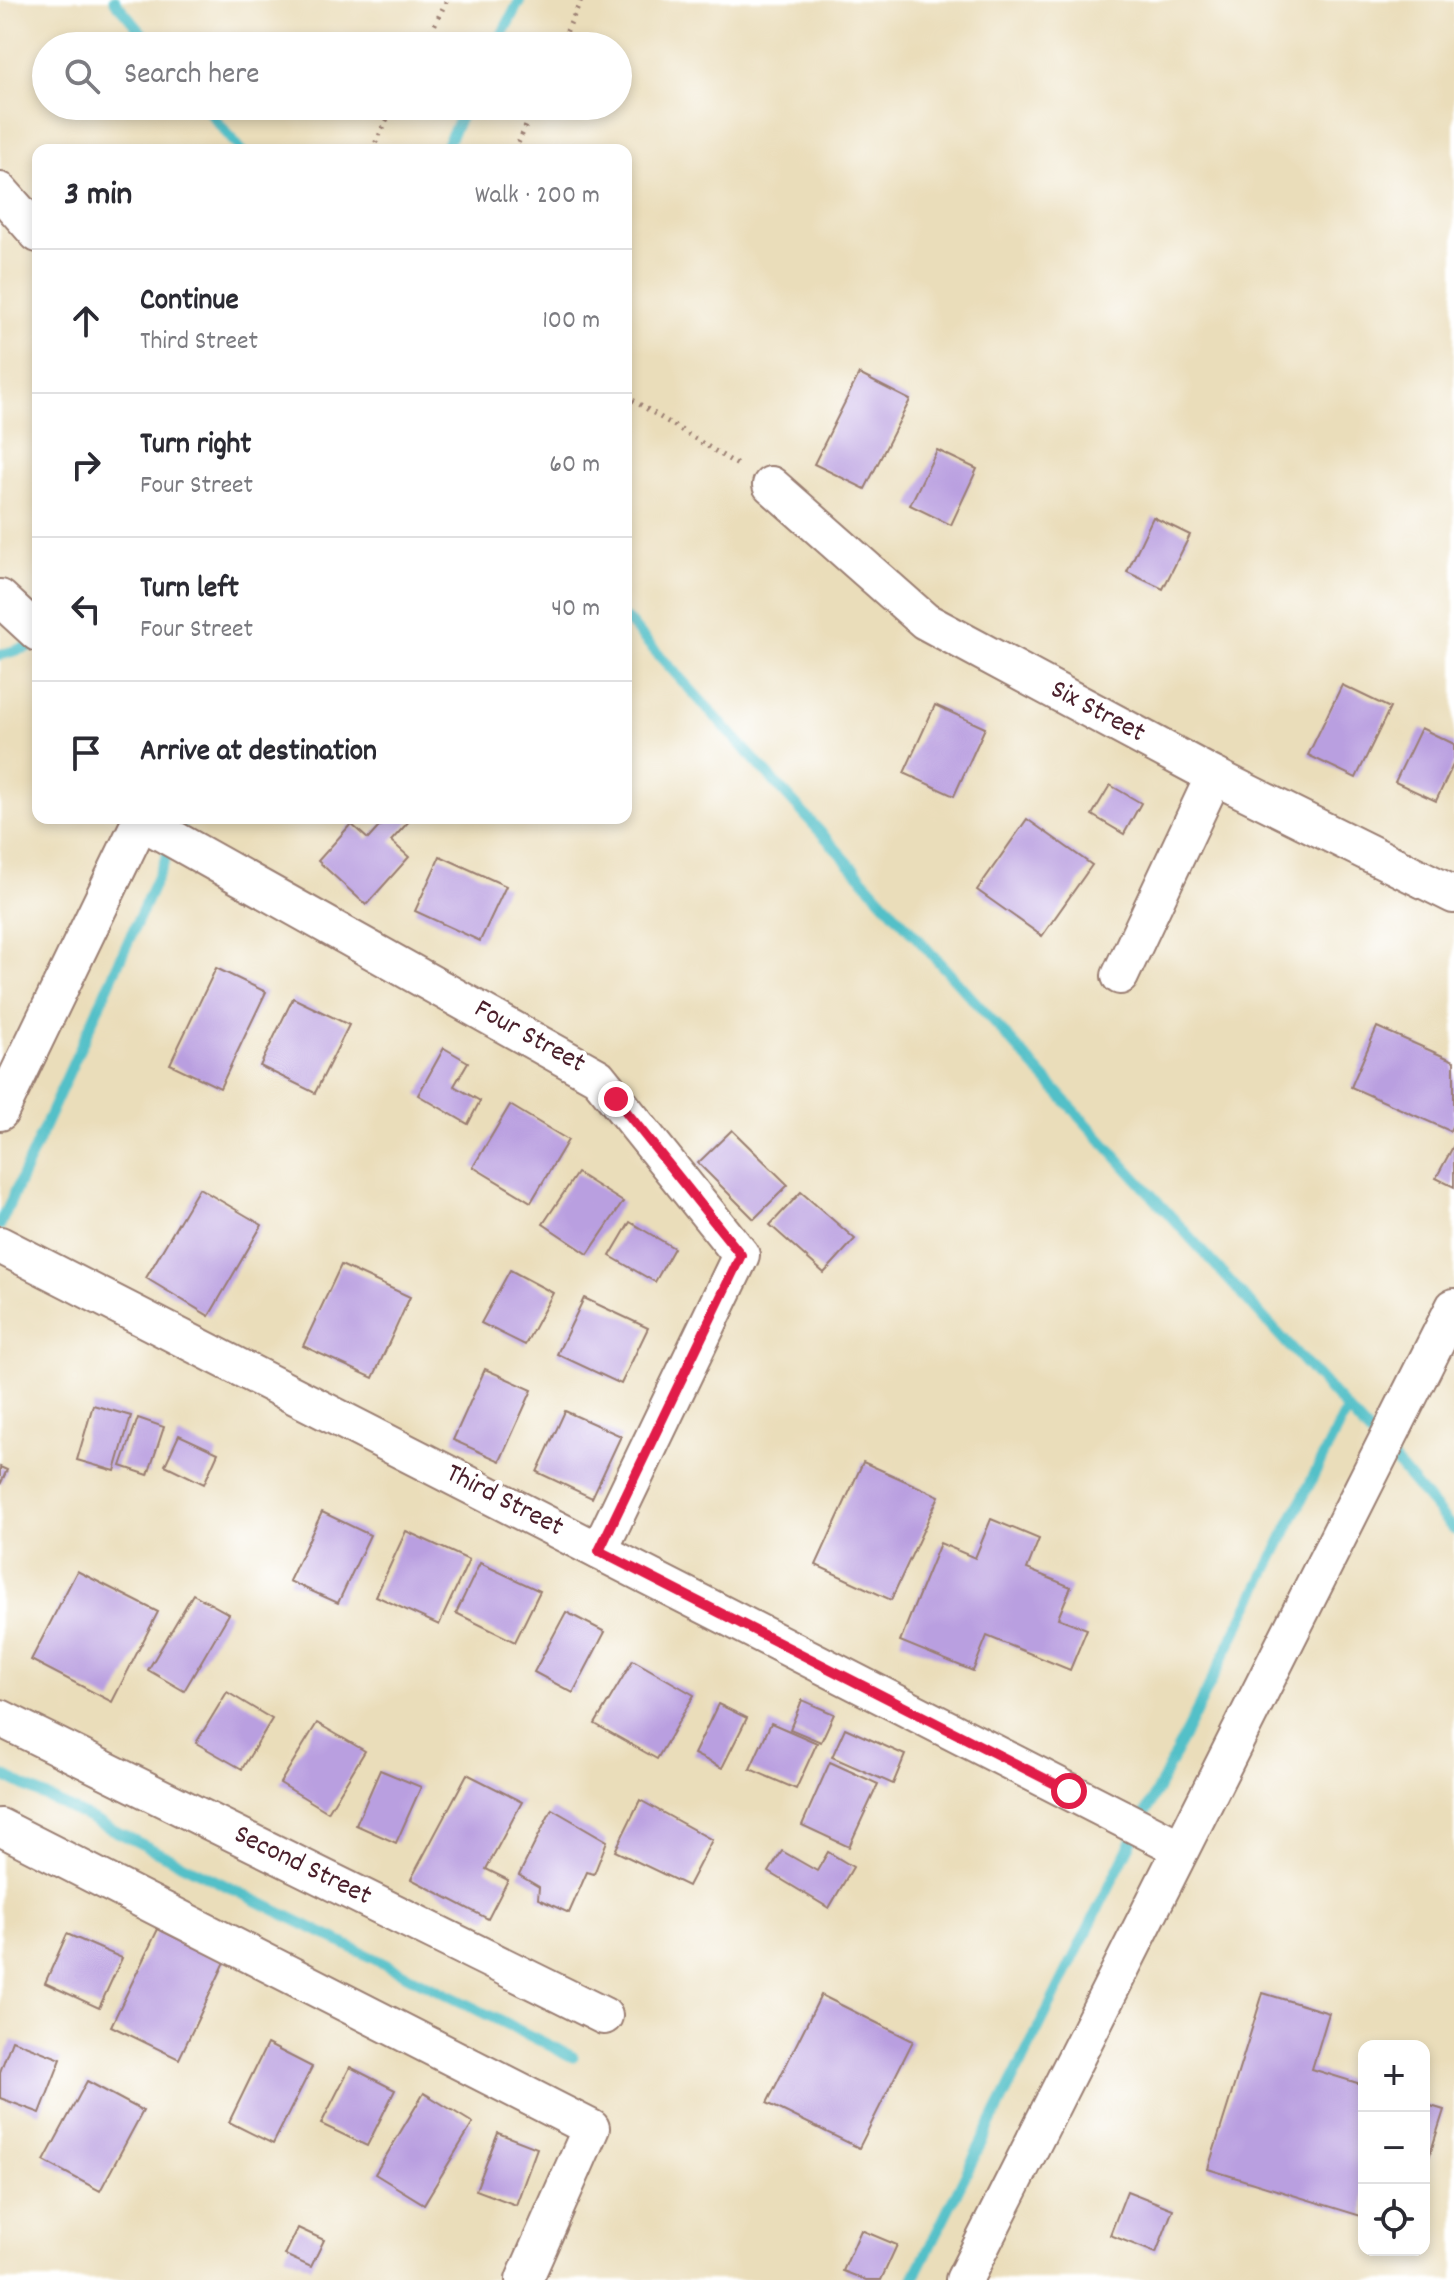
<!DOCTYPE html>
<html lang="en">
<head>
<meta charset="utf-8">
<style>
  body { margin:0; font-family:Dekko,sans-serif; background:#f7f7f7; color:#2b2b33 }
  .controls { position:absolute; right:24px; bottom:24px; display:grid; overflow:hidden; border-radius:16px; box-shadow:0 4px 12px #0003 }
  .controls button { width:72px; height:72px; display:grid; place-items:center; padding:0; border:0; border-bottom:2px solid #e1e1e2; background:#fff; color:#2b2b33; font:40px sans-serif }
  .stop { position:absolute; width:24px; height:24px; margin:-18px; border:6px solid #e11d48; border-radius:50%; background:#fff }
  .stop.end { background:#e11d48; border-color:#fff; box-shadow:0 2px 8px #0008 }
  .list { margin:0; padding:0; list-style:none }
  h2 { display:flex; justify-content:space-between; align-items:center; height:104px; margin:0; padding:0 32px; font-size:34px }
  h2 small { font-size:26px; font-weight:400; color:#7c7c81 }
  .list li { display:grid; grid-template-columns:52px 1fr auto; gap:24px; align-items:center; box-sizing:border-box; height:144px; padding:0 32px; border-top:2px solid #e1e1e2 }
  .list b { display:block; font-size:30px; white-space:nowrap }
  .list p { margin:0; font-size:26px; white-space:nowrap; color:#7c7c81 }
  .list em { font-size:26px; font-style:normal; color:#7c7c81 }
  .icon { flex:none; width:44px; height:44px; fill:none; stroke:currentColor; stroke-width:2; stroke-linecap:round; stroke-linejoin:round }
  .map { position:relative; flex:none; width:1454px; height:2280px; overflow:hidden }
  .search { position:absolute; background:#fff; box-shadow:0 4px 12px #0003; left:32px; top:32px; width:600px; height:88px; display:flex; align-items:center; gap:20px; box-sizing:border-box; padding:0 28px; border-radius:44px; color:#7c7c81; font-size:30px }
  .panel { position:absolute; background:#fff; box-shadow:0 4px 12px #0003; left:32px; top:144px; width:600px; height:680px; border-radius:16px }
  .map>svg:first-child { display:block }
</style>
</head>
<body>
<div class="map">
<svg width="1454" height="2280" viewBox="0 0 1454 2280">
  <rect width="100%" height="100%" fill="#fff"/>
  <filter id="ink" filterUnits="userSpaceOnUse"><feTurbulence type="fractalNoise" baseFrequency=".0125" numOctaves="2"/><feDisplacementMap in="SourceGraphic" scale="16" xChannelSelector="R" yChannelSelector="G"/><feConvolveMatrix kernelMatrix="1 2 1 2 8 2 1 2 1" color-interpolation-filters="sRGB"/></filter>
  <filter id="wash" filterUnits="userSpaceOnUse"><feTurbulence type="fractalNoise" baseFrequency=".006" numOctaves="4" result="noise"/><feDisplacementMap in="SourceGraphic" scale="32" xChannelSelector="R" yChannelSelector="G"/><feGaussianBlur stdDeviation="1.8" result="paint"/><feColorMatrix in="noise" values="0 0 0 0 0 0 0 0 0 0 0 0 0 0 0 0 0 1.4 0 .05"/><feComposite in="paint" operator="in"/></filter>
  <g filter="url(#wash)">
    <rect width="100%" height="100%" fill="#eaddba"/>
    <g fill="none" stroke-linecap="round" stroke-linejoin="round">
      <g stroke="#52c0c8" stroke-width="11">
        <polyline points="114,0 153,46"/>
        <polyline points="496,46 520,0"/>
        <polyline points="204,106 241,150"/>
        <polyline points="444,150 466,106"/>
        <polyline points="626,619 1396,1463 1454,1530"/>
        <polyline points="0,655 38,644"/>
        <polyline points="0,1225 184,818"/>
        <polyline points="0,1774 573,2057"/>
        <polyline points="913,2280 1347,1409"/>
      </g>
    </g>
    <g id="blocks">
      <g fill="#b99fe0">
        <polygon points="859,374 910,400 865,489 814,464"/>
        <polygon points="937,450 977,469 951,525 910,505"/>
        <polygon points="1153,517 1190,535 1163,589 1127,572"/>
        <polygon points="1342,685 1390,708 1356,778 1308,755"/>
        <polygon points="935,705 985,728 954,796 904,773"/>
        <polygon points="1421,728 1454,744 1454,763 1436,801 1395,782"/>
        <polygon points="1110,785 1141,803 1124,834 1092,815"/>
        <polygon points="387,818 412,818 391,841 409,857 366,905 318,861 351,824 368,839"/>
        <polygon points="1027,819 1092,865 1042,936 977,890"/>
        <polygon points="440,856 506,886 480,941 415,911"/>
        <polygon points="216,968 266,992 220,1088 170,1064"/>
        <polygon points="293,998 349,1025 315,1093 260,1066"/>
        <polygon points="1377,1027 1454,1061 1454,1122 1450,1131 1351,1087"/>
        <polygon points="444,1048 468,1062 454,1086 480,1101 468,1124 418,1095"/>
        <polygon points="510,1105 568,1140 531,1202 473,1167"/>
        <polygon points="732,1130 788,1185 754,1219 698,1163"/>
        <polygon points="1454,1145 1454,1187 1436,1178"/>
        <polygon points="577,1173 623,1202 588,1254 543,1224"/>
        <polygon points="199,1188 262,1225 209,1316 146,1278"/>
        <polygon points="801,1192 855,1239 824,1273 770,1225"/>
        <polygon points="630,1222 674,1248 655,1282 610,1256"/>
        <polygon points="341,1265 410,1297 373,1378 303,1346"/>
        <polygon points="510,1270 553,1293 525,1345 481,1323"/>
        <polygon points="584,1298 648,1328 621,1384 557,1354"/>
        <polygon points="485,1369 532,1390 500,1461 453,1440"/>
        <polygon points="93,1405 131,1416 115,1471 77,1460"/>
        <polygon points="565,1411 621,1436 592,1498 537,1472"/>
        <polygon points="138,1418 164,1427 148,1475 121,1466"/>
        <polygon points="179,1435 218,1453 204,1484 165,1465"/>
        <polygon points="863,1462 939,1496 891,1600 816,1565"/>
        <polygon points="0,1467 7,1470 0,1485"/>
        <polygon points="322,1512 370,1535 338,1603 289,1581"/>
        <polygon points="991,1519 1039,1539 1027,1569 1071,1587 1058,1618 1087,1629 1070,1670 987,1636 973,1671 900,1641 940,1543 975,1558"/>
        <polygon points="406,1531 469,1560 439,1625 376,1596"/>
        <polygon points="480,1563 540,1591 515,1642 456,1613"/>
        <polygon points="77,1571 158,1612 112,1702 31,1660"/>
        <polygon points="193,1594 229,1614 184,1691 148,1670"/>
        <polygon points="566,1612 605,1632 573,1693 534,1672"/>
        <polygon points="633,1660 694,1695 657,1759 595,1724"/>
        <polygon points="227,1692 272,1719 242,1769 196,1743"/>
        <polygon points="802,1700 834,1714 821,1742 790,1729"/>
        <polygon points="718,1704 747,1718 722,1768 694,1754"/>
        <polygon points="317,1723 365,1751 328,1812 280,1783"/>
        <polygon points="771,1723 817,1743 796,1789 750,1769"/>
        <polygon points="845,1728 905,1755 893,1784 832,1757"/>
        <polygon points="830,1762 878,1784 849,1847 802,1825"/>
        <polygon points="380,1770 421,1787 396,1843 356,1825"/>
        <polygon points="467,1774 522,1802 486,1869 508,1880 488,1919 411,1879"/>
        <polygon points="640,1800 712,1840 688,1886 615,1851"/>
        <polygon points="552,1809 607,1841 594,1874 587,1872 569,1913 538,1899 539,1887 519,1875"/>
        <polygon points="782,1851 817,1871 828,1852 853,1867 829,1908 769,1872"/>
        <polygon points="158,1929 225,1962 179,2059 111,2026"/>
        <polygon points="67,1934 122,1958 99,2008 45,1983"/>
        <polygon points="1263,1993 1329,2013 1312,2069 1364,2085 1364,2217 1208,2169"/>
        <polygon points="821,1995 913,2041 859,2148 767,2103"/>
        <polygon points="12,2040 61,2059 40,2113 0,2098 0,2072"/>
        <polygon points="267,2044 312,2067 273,2144 229,2122"/>
        <polygon points="350,2067 395,2090 367,2146 321,2124"/>
        <polygon points="87,2081 143,2111 100,2191 44,2161"/>
        <polygon points="424,2093 473,2123 424,2204 375,2174"/>
        <polygon points="1424,2104 1444,2110 1425,2170 1424,2170"/>
        <polygon points="498,2133 537,2148 516,2205 476,2190"/>
        <polygon points="1127,2191 1173,2209 1156,2253 1110,2235"/>
        <polygon points="298,2228 324,2240 311,2267 285,2255"/>
        <polygon points="861,2230 897,2245 881,2280 866,2280 843,2271"/>
      </g>
    </g>
  </g>
  <g filter="url(#ink)">
    <use href="#blocks" fill-opacity="0" stroke="#9a7e72" stroke-width="2"/>
    <g fill="none" stroke-linecap="round" stroke-linejoin="round">
      <g stroke="#9a7e72" stroke-width="40">
        <g id="street">
          <polyline points="0,191 38,234"/>
          <polyline points="771,485 925,621 1214,776 1454,895"/>
          <polyline points="0,598 38,633"/>
          <polyline points="141,821 598,1077 741,1255 599,1551"/>
          <polyline points="1120,976 1214,776"/>
          <polyline points="0,1112 142,818"/>
          <polyline points="0,1245 1180,1848"/>
          <polyline points="0,1718 604,2016"/>
          <polyline points="0,1827 591,2128 524,2280"/>
          <polyline points="964,2280 1454,1307"/>
        </g>
      </g>
      <g stroke="#9a7e72" stroke-width="5" stroke-dasharray="2 6" stroke-linecap="butt">
        <polyline points="424,46 447,0"/>
        <polyline points="560,46 581,0"/>
        <polyline points="372,150 394,106"/>
        <polyline points="515,150 535,106"/>
        <polyline points="626,396 741,467"/>
      </g>
      <use href="#street" stroke="#fff" stroke-width="36"/>
    </g>
  </g>
  <g fill="none" stroke-linecap="round" stroke-linejoin="round" filter="url(#ink)">
    <polyline stroke="#e11d48" stroke-width="10" points="616,1099 741,1255 599,1551 1069,1791"/>
  </g>
  <g text-anchor="middle" dominant-baseline="central" stroke-width="8" stroke-linejoin="round" paint-order="stroke">
    <g font-size="28" fill="#4a1f2b" stroke="#fff">
      <text transform="translate(1097 713) rotate(28)">Six Street</text>
      <text transform="translate(529 1038) rotate(29)">Four Street</text>
      <text transform="translate(504 1502) rotate(27)">Third Street</text>
      <text transform="translate(302 1867) rotate(26)">Second Street</text>
    </g>
  </g>
</svg>
<div class="controls">
<button>+</button>
<button>−</button>
<button><svg class="icon" aria-label="locate" viewBox="0 0 24 24"><circle cx="12" cy="12" r="6"/><path d="M12 2v4M12 18v4M2 12h4M18 12h4"/></svg></button>
</div>
<div class="stop" style="left:1069px;top:1791px"></div>
<div class="stop end" style="left:616px;top:1099px"></div>
<div class="search"><svg class="icon" aria-label="search" viewBox="0 0 24 24"><circle cx="10" cy="10" r="6"/><path d="M15 15l6 6"/></svg>Search here</div>
<section class="panel">
<h2>3 min<small>Walk · 200 m</small></h2>
<ul class="list">
<li><svg class="icon" aria-label="ahead" viewBox="0 0 24 24"><path d="M12 20V5M6 11l6-6 6 6"/></svg><div><b>Continue</b><p>Third Street</p></div><em>100 m</em></li>
<li><svg class="icon" aria-label="right" viewBox="0 0 24 24"><path d="M7 20v-9h11M14 6l5 5-5 5"/></svg><div><b>Turn right</b><p>Four Street</p></div><em>60 m</em></li>
<li><svg class="icon" aria-label="left" viewBox="0 0 24 24"><path d="M17 20v-9H6M10 6l-5 5 5 5"/></svg><div><b>Turn left</b><p>Four Street</p></div><em>40 m</em></li>
<li><svg class="icon" aria-label="arrive" viewBox="0 0 24 24"><path d="M6 21V4h12l-3 4 3 4H6"/></svg><div><b>Arrive at destination</b></div></li>
</ul>
</section>
</div>
</body>
</html>
